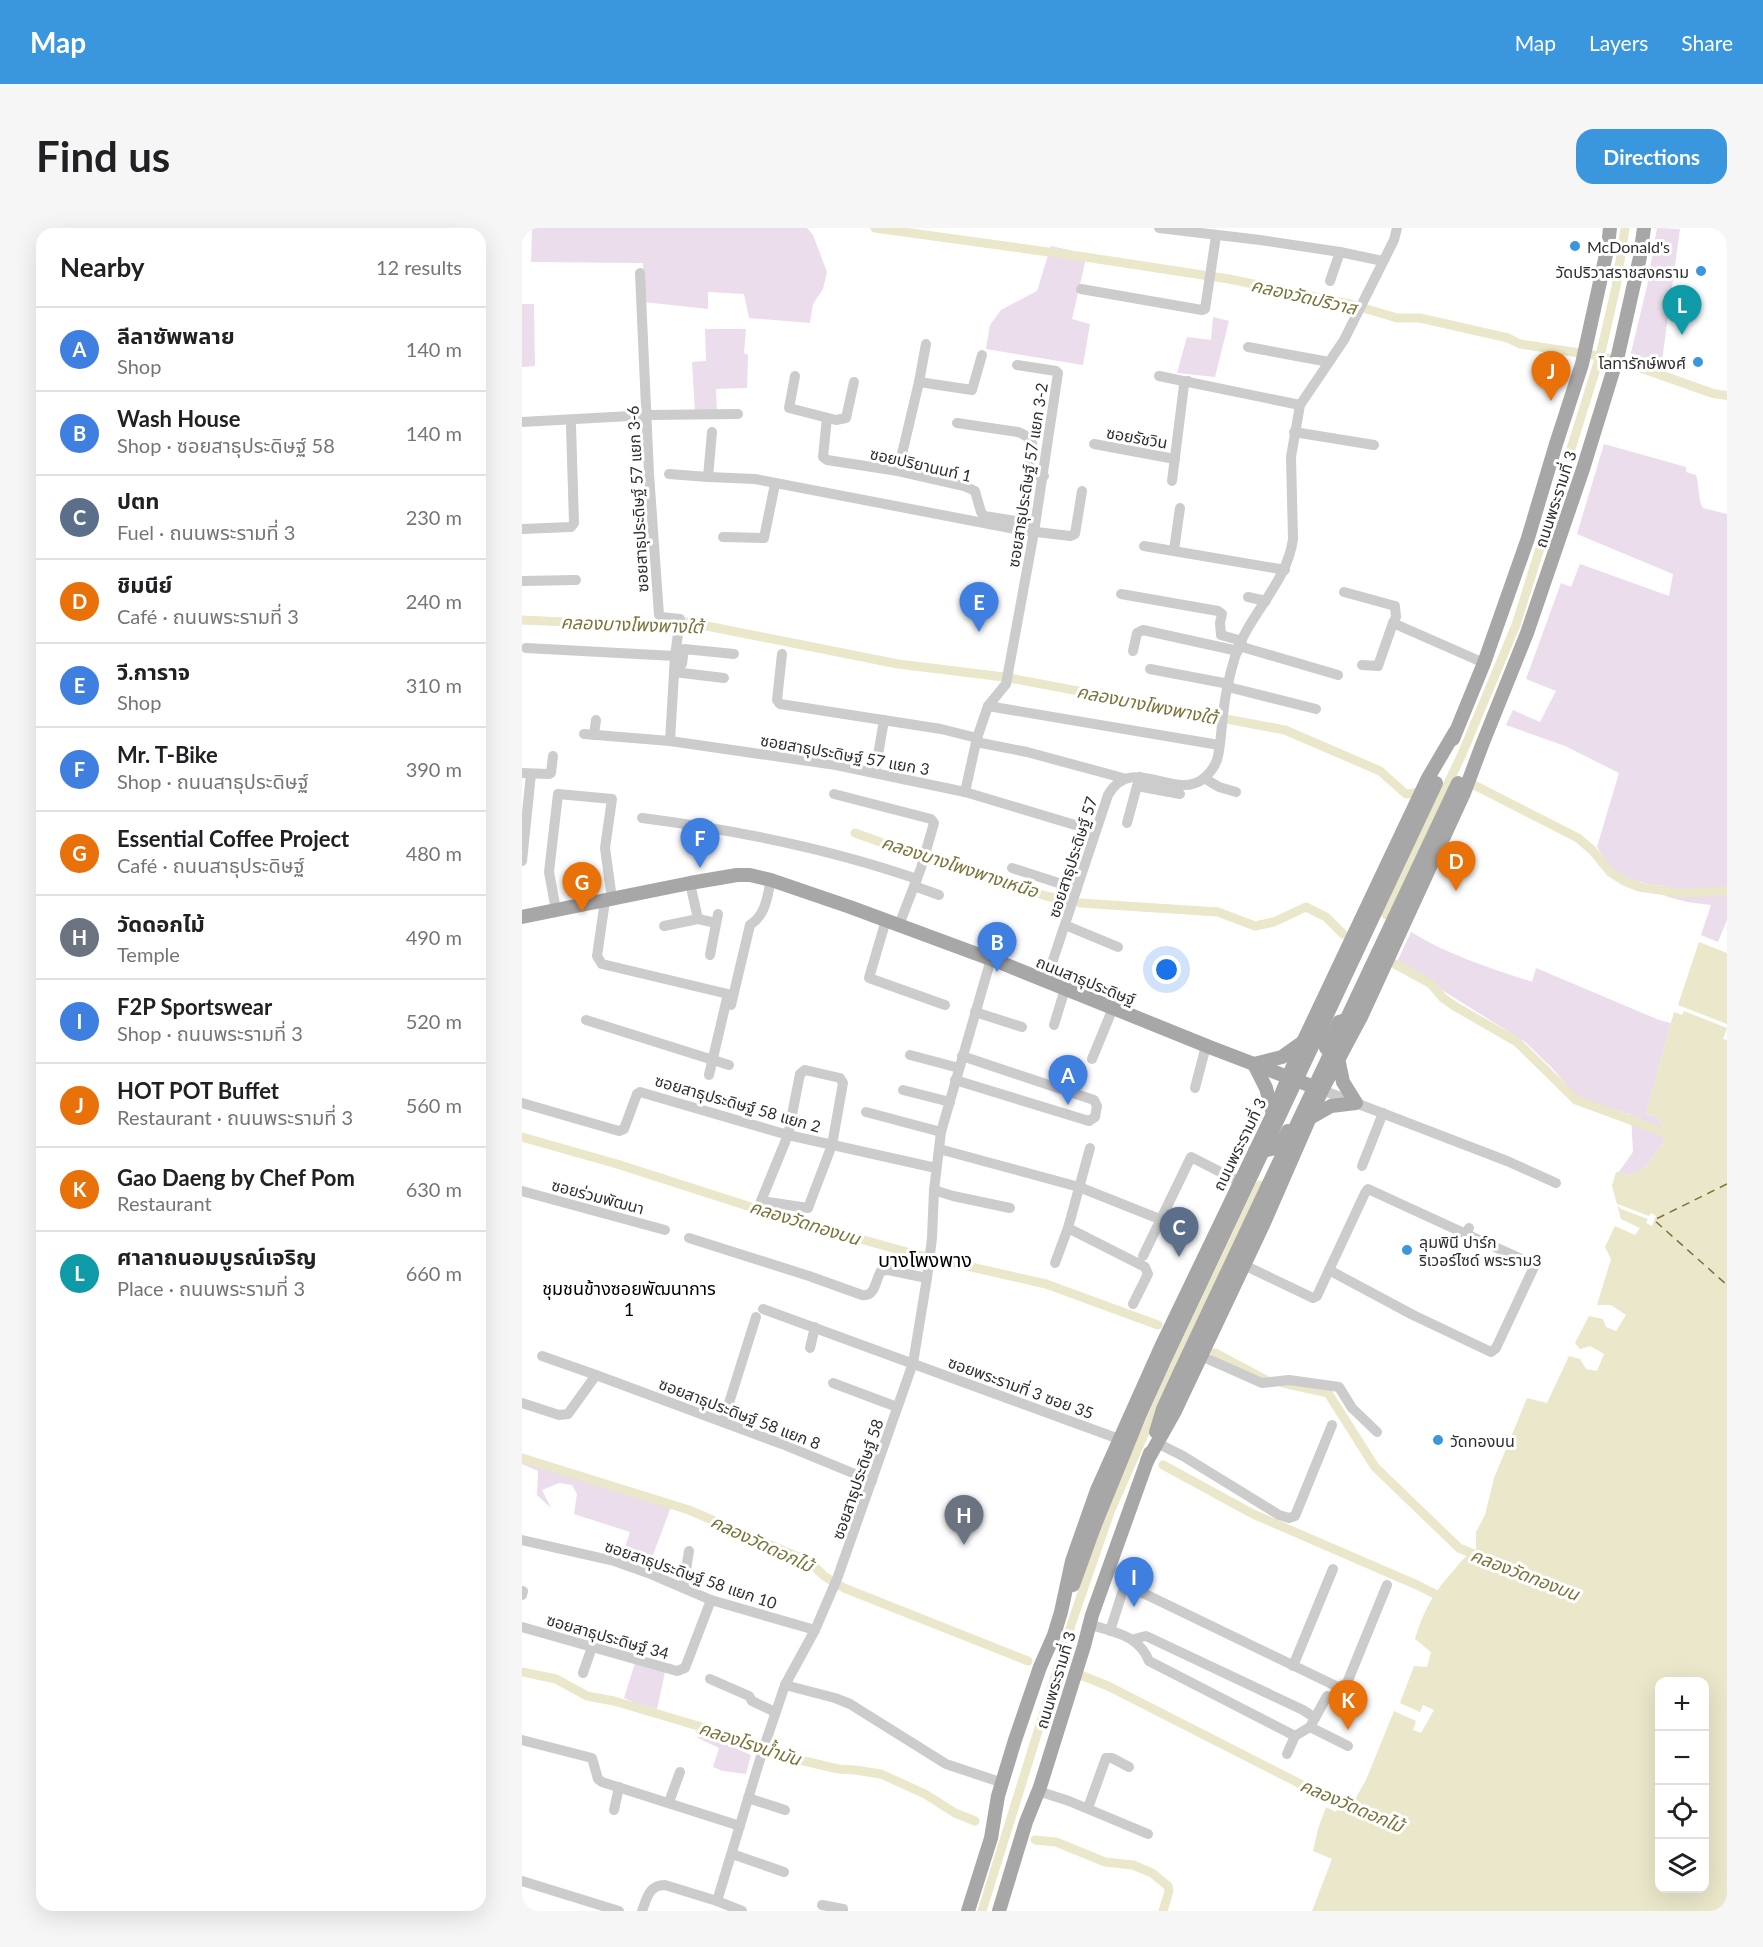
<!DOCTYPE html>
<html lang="en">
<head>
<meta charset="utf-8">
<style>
  body { margin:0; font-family:Lato,"Noto Sans Thai",sans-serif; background:#f6f6f6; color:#202124 }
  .controls { position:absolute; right:18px; bottom:18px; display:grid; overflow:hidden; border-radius:12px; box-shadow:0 6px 24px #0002 }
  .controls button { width:54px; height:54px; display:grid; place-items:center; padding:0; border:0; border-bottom:2px solid #e0e0e0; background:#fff; color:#202124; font:30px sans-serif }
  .you { position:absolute; left:645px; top:742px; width:21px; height:21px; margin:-15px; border:4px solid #fff; border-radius:50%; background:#1a73e8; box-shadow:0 0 0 9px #1a73e833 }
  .badge { display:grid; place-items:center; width:39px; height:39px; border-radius:50%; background:#3a96dd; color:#fff; font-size:20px; font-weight:700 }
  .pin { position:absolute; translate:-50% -50px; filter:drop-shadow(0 2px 3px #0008) }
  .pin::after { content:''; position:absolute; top:32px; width:21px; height:18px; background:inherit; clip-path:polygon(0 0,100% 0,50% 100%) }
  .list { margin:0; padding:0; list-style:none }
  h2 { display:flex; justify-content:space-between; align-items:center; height:78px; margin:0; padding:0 24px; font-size:26px }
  h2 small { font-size:20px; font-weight:400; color:#757577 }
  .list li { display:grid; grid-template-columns:39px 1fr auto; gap:18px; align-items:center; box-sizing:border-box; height:84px; padding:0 24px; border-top:2px solid #e0e0e0 }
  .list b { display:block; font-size:22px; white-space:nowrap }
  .list p { margin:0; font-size:20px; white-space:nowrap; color:#757577 }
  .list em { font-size:20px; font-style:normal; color:#757577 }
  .icon { flex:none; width:33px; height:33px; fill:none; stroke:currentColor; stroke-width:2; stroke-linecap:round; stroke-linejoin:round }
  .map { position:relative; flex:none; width:1205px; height:1683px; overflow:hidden; border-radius:18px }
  header { display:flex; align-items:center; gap:36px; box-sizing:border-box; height:84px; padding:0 30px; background:#3a96dd; color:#fff }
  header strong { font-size:28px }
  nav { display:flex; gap:33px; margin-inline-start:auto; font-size:21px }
  .intro { display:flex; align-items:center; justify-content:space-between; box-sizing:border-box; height:144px; padding:0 36px }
  h1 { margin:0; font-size:42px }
  .button { padding:15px 27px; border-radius:18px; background:#3a96dd; color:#fff; font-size:21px; font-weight:700 }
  main { display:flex; gap:36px; padding:0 36px }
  aside { flex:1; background:#fff; border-radius:18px; box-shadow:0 6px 24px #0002 }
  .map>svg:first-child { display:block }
</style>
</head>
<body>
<header>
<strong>Map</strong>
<nav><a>Map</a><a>Layers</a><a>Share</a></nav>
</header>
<div class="intro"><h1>Find us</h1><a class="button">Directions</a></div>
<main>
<aside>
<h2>Nearby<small>12 results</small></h2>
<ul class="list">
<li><span class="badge" style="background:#3f7fe0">A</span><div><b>ลีลาซัพพลาย</b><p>Shop</p></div><em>140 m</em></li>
<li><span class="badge" style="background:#3f7fe0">B</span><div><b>Wash House</b><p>Shop · ซอยสาธุประดิษฐ์ 58</p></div><em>140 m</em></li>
<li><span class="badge" style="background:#5c6f8a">C</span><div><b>ปตท</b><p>Fuel · ถนนพระรามที่ 3</p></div><em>230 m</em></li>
<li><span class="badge" style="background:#e8710a">D</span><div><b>ชิมนีย์</b><p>Café · ถนนพระรามที่ 3</p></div><em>240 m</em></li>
<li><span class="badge" style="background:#3f7fe0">E</span><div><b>วี.การาจ</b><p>Shop</p></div><em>310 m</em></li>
<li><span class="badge" style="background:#3f7fe0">F</span><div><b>Mr. T-Bike</b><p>Shop · ถนนสาธุประดิษฐ์</p></div><em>390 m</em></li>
<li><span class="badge" style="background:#e8710a">G</span><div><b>Essential Coffee Project</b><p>Café · ถนนสาธุประดิษฐ์</p></div><em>480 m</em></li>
<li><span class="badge" style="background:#6b7280">H</span><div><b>วัดดอกไม้</b><p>Temple</p></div><em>490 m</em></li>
<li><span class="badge" style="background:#3f7fe0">I</span><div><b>F2P Sportswear</b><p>Shop · ถนนพระรามที่ 3</p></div><em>520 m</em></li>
<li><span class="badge" style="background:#e8710a">J</span><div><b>HOT POT Buffet</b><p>Restaurant · ถนนพระรามที่ 3</p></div><em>560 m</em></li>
<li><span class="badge" style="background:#e8710a">K</span><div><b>Gao Daeng by Chef Pom</b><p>Restaurant</p></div><em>630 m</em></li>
<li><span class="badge" style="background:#0f9aa8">L</span><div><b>ศาลาถนอมบูรณ์เจริญ</b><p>Place · ถนนพระรามที่ 3</p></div><em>660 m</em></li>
</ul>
</aside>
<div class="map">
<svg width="1205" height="1683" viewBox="0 0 1205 1683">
  <rect width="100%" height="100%" fill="#fff"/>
  <g fill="#ebddeb">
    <polygon points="10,0 285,0 291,7 305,44 301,61 291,76 288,95 227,90 222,66 186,64 186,81 122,74 121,35 9,34"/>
    <polygon points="1135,0 1158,1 1139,140 1108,129 1125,58"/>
    <polygon points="529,18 565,26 550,91 568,96 561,137 464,121 468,97 479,82 515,63"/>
    <polygon points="0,76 12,76 13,138 0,139"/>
    <polygon points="691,89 707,93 693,149 655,145 665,109 689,112"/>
    <polygon points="183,101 224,101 222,125 226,127 225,160 194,161 195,184 173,185 170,134 184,133"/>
    <path d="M1082,216L1164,239V244L1174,247C1178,258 1175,270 1181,280L1205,286V692L1196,714L1179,707L1189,677L1165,674L1143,668L1144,658C1111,655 1092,650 1075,619L1097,545L1043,518L984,497L991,482L1018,494L1034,463L1004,451L1039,355L1049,359L1058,336L1147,368L1151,346L1055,306Z"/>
    <path d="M889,704C926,727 968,740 1010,754L1014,740L1137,792L1149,795L1124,886L1133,888L1141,896L1142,914L1124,938L1109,947L1096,945L1111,924L1109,887L1056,870L1030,840L1003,814L875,734Z"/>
    <polygon points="0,1229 149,1279 126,1340 99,1331 108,1304 52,1286 55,1266 50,1257 37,1255 20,1262 29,1280 15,1267 16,1243 0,1236"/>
    <polygon points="113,1435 143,1444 135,1481 115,1476 102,1470"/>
    <polygon points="173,1502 229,1527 224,1546 201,1543 191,1539 197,1520 176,1510"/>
  </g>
  <g fill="#eae7ca" fill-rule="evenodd">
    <polygon points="1108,131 1192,161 1205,163 1205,172 1190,170 1105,140"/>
    <polygon points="1177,714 1205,725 1205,796 1156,777"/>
    <path d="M1162,783L1205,800L1201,811L1205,812V1683H790L810,1631L791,1623L796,1601L804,1579L814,1584L819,1571L832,1573L844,1552L872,1483L894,1493L891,1502L899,1505L912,1482L901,1477L898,1484L878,1475L892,1438L905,1439L909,1424L893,1411C901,1383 913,1362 933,1341C939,1333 945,1326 954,1323V1304L963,1287L972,1250L1005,1170L1025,1175L1047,1128L1058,1131L1064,1141L1075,1143L1082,1126L1068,1118L1058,1121L1053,1115L1067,1088L1081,1091L1084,1099L1094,1103L1104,1087L1089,1077H1075L1089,1031L1083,1019L1093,998L1113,1007L1118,1000L1099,991L1090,958L1094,944L1109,947L1124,938L1142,914L1141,896L1133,888L1124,886L1152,784L1160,787ZM1138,1454H1182V1660H1138Z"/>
  </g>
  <polygon fill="#fff" points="1093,975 1127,988 1129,985 1134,988 1130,998 1124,995 1126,991 1099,981"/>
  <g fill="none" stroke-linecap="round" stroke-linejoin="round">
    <g stroke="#eae7ca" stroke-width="9">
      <polyline points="353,0 563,29 707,51 828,76 875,90 898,90 986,110 998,116 1078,128 1117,139"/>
      <polyline points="0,392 107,397 165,394 376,436 482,449 763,502 858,543 884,566 952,557 958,560 1056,610 1070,622 1088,644 1102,653 1117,659 1158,665 1205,663"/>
      <polyline points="333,605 411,633 524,668 543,672"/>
      <polyline points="558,675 696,684 733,698 752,694 784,679 804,689 821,706"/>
      <polyline points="864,687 940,526 994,397 1078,128 1094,59 1103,0"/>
      <polyline points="873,736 909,756 921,770 934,779 995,814 1054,872 1152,908"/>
      <polyline points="0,909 95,936 263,990 392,1026 524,1056 636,1097"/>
      <polyline points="693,1125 744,1152"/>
      <polyline points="761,1155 806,1165 853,1239 937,1320 959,1329"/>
      <polyline points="0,1230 167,1282 288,1334 302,1348 322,1360 506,1433"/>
      <polyline points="641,1237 731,1286 895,1357 923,1371"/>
      <polyline points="0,1444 34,1451 65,1468 92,1473 193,1503 248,1525 316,1541 333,1542 359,1546 403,1566 433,1585 453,1593"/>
      <polyline points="561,1448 586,1458 812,1573 829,1579"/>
      <polyline points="513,1612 534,1614 583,1634 611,1637 630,1645 646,1658 647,1663 641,1683"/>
      <polyline points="460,1683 550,1394 588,1284 647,1150 738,957"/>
    </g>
    <polyline stroke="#7a7439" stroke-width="1.5" stroke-dasharray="8 6" stroke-linecap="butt" points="1205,956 1132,992 1205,1057"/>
    <g stroke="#ccc" stroke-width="10">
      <polyline points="637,0 738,12 818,24 861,33"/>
      <polyline points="118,45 127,246 137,387 139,389 158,391 153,428 148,513"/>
      <polyline points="808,53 818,24"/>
      <polyline points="559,61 680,82 683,81 694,8"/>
      <polyline points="726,119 807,134"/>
      <polyline points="273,148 267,180 314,192 324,190 332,154"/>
      <polyline points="637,148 778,177"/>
      <polyline points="397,154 404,116"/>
      <polyline points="305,190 301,229 305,232 376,243 442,258 453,263 459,284 462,288 501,294 513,299"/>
      <polyline points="0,194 126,187 216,186"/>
      <path d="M435,195L496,204C525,215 500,229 511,246L522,248"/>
      <polyline points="190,204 186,249 233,251 498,302 548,308 553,306 560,263"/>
      <polyline points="772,204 852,217"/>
      <polyline points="572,216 653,231"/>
      <polyline points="376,243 397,154 450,162 460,127"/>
      <polyline points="147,246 186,249"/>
      <polyline points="650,253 662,157 666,153"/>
      <polyline points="0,301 49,299 52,295 49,198"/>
      <polyline points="201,309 242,310 253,256"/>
      <polyline points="622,318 763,342"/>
      <polyline points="652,322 658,280"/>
      <polyline points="0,353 54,352"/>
      <polyline points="822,364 873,378 874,389 871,395 962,435"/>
      <polyline points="599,366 696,383 700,386 698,395 699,407 720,413"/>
      <polyline points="726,369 744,373"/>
      <polyline points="717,418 816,447"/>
      <polyline points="4,420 153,428"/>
      <polyline points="611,423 615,405 621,402 716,423"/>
      <polyline points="260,426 255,472 258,476 419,501 455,510"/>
      <polyline points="160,436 162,421 212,426"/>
      <polyline points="840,437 856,438 871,395"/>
      <polyline points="628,441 707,456"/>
      <polyline points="152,444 202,450"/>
      <polyline points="706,459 794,481"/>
      <polyline points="466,478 697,517"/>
      <polyline points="62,506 148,513 314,537 443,564 573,603"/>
      <polyline points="72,507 74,492"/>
      <polyline points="454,514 505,524 601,550"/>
      <polyline points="0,545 27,546 29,545 31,528"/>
      <polyline points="353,545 362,492"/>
      <polyline points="618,549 615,558 658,566"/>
      <polyline points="682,550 697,559 714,564"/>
      <polyline points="443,564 455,510 466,478 484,456 512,304 536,145 534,143 495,137"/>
      <polyline points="312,566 409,591 412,595 399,640 377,697"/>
      <path d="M120,590C214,602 305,620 395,651"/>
      <polyline points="605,595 615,558"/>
      <polyline points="0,633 9,546"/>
      <polyline points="490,640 555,661"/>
      <polyline points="168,655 176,691"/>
      <polyline points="392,658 417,667"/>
      <polyline points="83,673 75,728 80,736 206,766 187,847"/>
      <polyline points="34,682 27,644 36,566 90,571 83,620 90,671"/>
      <polyline points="364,692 347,750 423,777"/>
      <polyline points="543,697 596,719"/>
      <polyline points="142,698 176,691 194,695"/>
      <polyline points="188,727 196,686"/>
      <path d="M524,753L586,567C610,525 652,573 681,551C687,546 692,540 695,532C699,518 699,502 701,487C703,468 707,448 713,429C726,386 765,356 771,311L769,229L778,177L822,112L872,12L875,0"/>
      <path d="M209,777L228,697C244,687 245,669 249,652"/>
      <polyline points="453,784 500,799"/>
      <polyline points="64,792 207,837"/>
      <polyline points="532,797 543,761"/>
      <polyline points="388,827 437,840"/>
      <polyline points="570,831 591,780"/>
      <polygon points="283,842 318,850 321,855 310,917 286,980 239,973 266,907 278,846"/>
      <polyline points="433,852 567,893 573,889 575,878 572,872 440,828"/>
      <polyline points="673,860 684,818"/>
      <polyline points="381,862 428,874"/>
      <polyline points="800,862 985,933 1034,955"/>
      <polyline points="0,875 97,903 102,901 115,866 118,864 266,907 414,940"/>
      <polyline points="344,884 419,904"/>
      <polyline points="417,921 557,959 640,992"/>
      <polyline points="840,938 861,885"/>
      <polyline points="412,962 431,968 488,980"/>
      <polyline points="0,963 143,1002"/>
      <polyline points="546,1000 623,1039 626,1046 611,1076"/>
      <path d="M167,1010L287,1048L340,1067C354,1069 353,1052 359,1043L366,1042L405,1050"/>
      <polyline points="621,1028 669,929 718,954"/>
      <polyline points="533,1035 546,1000 568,920"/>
      <polyline points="722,1037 791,1070 795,1068 807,1042 891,1087 969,1124 974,1120 1012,1039 1006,1034 944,1006 947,1000"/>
      <polyline points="807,1042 843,965 846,961 944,1006"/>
      <polyline points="241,1081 597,1211"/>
      <polyline points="288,1120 293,1099"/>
      <polyline points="20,1128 74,1147"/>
      <polyline points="679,1128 740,1155 767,1152 817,1159 830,1180 855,1204"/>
      <polyline points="311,1155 375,1179"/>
      <polyline points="0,1175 37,1187 46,1186 74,1147 260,1216 350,1253"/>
      <polyline points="201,1194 234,1089"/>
      <polyline points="635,1215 661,1228 757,1287 767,1290 773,1288 810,1197"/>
      <polyline points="0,1312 92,1333 126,1345 189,1372 293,1402"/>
      <polyline points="161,1360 167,1323"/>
      <polyline points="0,1367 1,1363"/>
      <path d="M567,1396C592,1405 616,1406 627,1433L773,1508L788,1499L793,1490L781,1482L624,1408L612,1411"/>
      <polyline points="0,1399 155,1443 163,1440 189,1372"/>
      <polyline points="588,1403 601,1362 604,1359 623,1366 816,1459 825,1455 865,1357"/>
      <polyline points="771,1438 811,1341"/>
      <polyline points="61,1445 70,1419"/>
      <polyline points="188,1451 227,1468 230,1473 253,1484"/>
      <polyline points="263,1457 313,1470 328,1476 424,1536 481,1555"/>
      <polyline points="793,1490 805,1468"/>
      <polyline points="788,1499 826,1518"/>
      <polyline points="0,1512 70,1530 76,1551 80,1554 218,1598"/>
      <polyline points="765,1526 773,1508"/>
      <polyline points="516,1563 547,1573 626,1606"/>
      <polyline points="226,1570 263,1582"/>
      <polyline points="147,1574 158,1544"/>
      <polyline points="566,1580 584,1530 590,1530 607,1539"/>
      <polyline points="92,1582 97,1559"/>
      <polyline points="210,1626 262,1644"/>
      <polyline points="0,1653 97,1683"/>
      <polyline points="195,1673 220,1683"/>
      <polyline points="300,1677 321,1681 321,1683"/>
      <path d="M120,1683C125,1670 127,1657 143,1657L195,1673L239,1528L263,1457L293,1402L315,1351L391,1135L405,1050L410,1010L412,962L419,904L469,731"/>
    </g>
    <g stroke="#a7a7a7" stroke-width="14">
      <polyline points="1087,9 1088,0"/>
      <polyline points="1120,14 1122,0"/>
      <polyline points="931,511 962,435 1006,310 1034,216 1060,136 1085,22"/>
      <polyline points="0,689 168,655 215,647 228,647 249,652 328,679 482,736 690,820 800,862"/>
      <polyline points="804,820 817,794 831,790"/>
      <polyline points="732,836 760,829 781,814"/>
      <polyline points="732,836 744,860 751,886"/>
      <polyline points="788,890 809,878 834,875 821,854 816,830"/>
      <path d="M733,923C753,922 757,921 766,903"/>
      <polyline points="634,1204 641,1181 659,1142"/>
      <polyline points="625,1233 653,1183 741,997 800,862 839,789 942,565 960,517 1005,405 1061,241 1096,127 1118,29"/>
      <polyline points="551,1357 572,1299"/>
      <polyline points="446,1683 469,1610 476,1568 493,1512 518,1439 532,1407 539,1384 550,1333 575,1262 639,1119 751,886 781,814 906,550 933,504"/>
      <polyline points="477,1683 504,1594 518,1559 562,1418 570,1387 628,1225"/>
    </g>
    <g stroke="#a7a7a7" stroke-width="14">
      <polyline points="659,1142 936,555"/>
      <polyline points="572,1299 618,1186 642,1133 914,555"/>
    </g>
  </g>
  <g fill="#3a96dd" stroke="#fff" stroke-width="2">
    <circle cx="1053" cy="18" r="6"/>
    <circle cx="1179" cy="43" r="6"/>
    <circle cx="1176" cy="134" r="6"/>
    <circle cx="885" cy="1022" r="6"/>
    <circle cx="916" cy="1212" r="6"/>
  </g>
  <g text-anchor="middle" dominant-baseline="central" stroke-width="6" stroke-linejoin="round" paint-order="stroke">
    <g font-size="16" fill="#2f2f2f" stroke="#fff" text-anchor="start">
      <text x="1065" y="18">McDonald's</text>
      <text x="1167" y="43" text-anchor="end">วัดปริวาสราชสงคราม</text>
      <text x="1164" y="134" text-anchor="end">โลทารักษ์พงศ์</text>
      <text x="897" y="1013">ลุมพินี ปาร์ก<tspan x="897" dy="18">ริเวอร์ไซด์ พระราม3</tspan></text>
      <text x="928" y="1212">วัดทองบน</text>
    </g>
    <g font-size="16" fill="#2f2f2f" stroke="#fff">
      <text transform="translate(615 209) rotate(10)">ซอยรัชวิน</text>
      <text transform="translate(399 236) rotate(13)">ซอยปริยานนท์ 1</text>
      <text transform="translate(505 247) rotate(-81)">ซอยสาธุประดิษฐ์ 57 แยก 3-2</text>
      <text transform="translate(115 271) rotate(-93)">ซอยสาธุประดิษฐ์ 57 แยก 3-6</text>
      <text transform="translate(1033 271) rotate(-72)">ถนนพระรามที่ 3</text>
      <text transform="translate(323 526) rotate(10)">ซอยสาธุประดิษฐ์ 57 แยก 3</text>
      <text transform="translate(550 629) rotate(-72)">ซอยสาธุประดิษฐ์ 57</text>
      <text transform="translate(564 752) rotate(22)">ถนนสาธุประดิษฐ์</text>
      <text transform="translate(216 875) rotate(16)">ซอยสาธุประดิษฐ์ 58 แยก 2</text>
      <text transform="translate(717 916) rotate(-64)">ถนนพระรามที่ 3</text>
      <text transform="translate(76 968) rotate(15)">ซอยร่วมพัฒนา</text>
      <text transform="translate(499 1159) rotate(20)">ซอยพระรามที่ 3 ซอย 35</text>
      <text transform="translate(218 1185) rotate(21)">ซอยสาธุประดิษฐ์ 58 แยก 8</text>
      <text transform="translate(335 1251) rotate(-71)">ซอยสาธุประดิษฐ์ 58</text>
      <text transform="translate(169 1346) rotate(19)">ซอยสาธุประดิษฐ์ 58 แยก 10</text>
      <text transform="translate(86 1408) rotate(16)">ซอยสาธุประดิษฐ์ 34</text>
      <text transform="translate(533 1452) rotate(-73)">ถนนพระรามที่ 3</text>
    </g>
    <g font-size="18" font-style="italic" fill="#7a7439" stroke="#fff">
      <text transform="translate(782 68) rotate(13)">คลองวัดปริวาส</text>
      <text transform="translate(110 396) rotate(2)">คลองบางโพงพางใต้</text>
      <text transform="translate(625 476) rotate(11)">คลองบางโพงพางใต้</text>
      <text transform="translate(438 638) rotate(18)">คลองบางโพงพางเหนือ</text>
      <text transform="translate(283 994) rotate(17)">คลองวัดทองบน</text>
      <text transform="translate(240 1315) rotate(25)">คลองวัดดอกไม้</text>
      <text transform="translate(1003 1346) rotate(21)">คลองวัดทองบน</text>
      <text transform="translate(228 1515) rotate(18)">คลองโรงน้ำมัน</text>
      <text transform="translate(830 1577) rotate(23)">คลองวัดดอกไม้</text>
    </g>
    <g font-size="18" fill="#000" stroke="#fff">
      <text x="107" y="1060">ชุมชนข้างซอยพัฒนาการ<tspan x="107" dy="21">1</tspan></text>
    </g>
    <g font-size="20" fill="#000" stroke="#fff">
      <text x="403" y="1031">บางโพงพาง</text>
    </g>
  </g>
</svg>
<div class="controls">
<button>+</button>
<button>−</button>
<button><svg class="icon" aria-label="locate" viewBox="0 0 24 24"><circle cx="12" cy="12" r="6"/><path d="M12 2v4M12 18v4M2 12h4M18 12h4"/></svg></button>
<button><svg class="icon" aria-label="layers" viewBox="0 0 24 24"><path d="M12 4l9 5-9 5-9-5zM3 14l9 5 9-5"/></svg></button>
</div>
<div class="you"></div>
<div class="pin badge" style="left:546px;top:877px;background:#3f7fe0">A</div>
<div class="pin badge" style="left:475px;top:744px;background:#3f7fe0">B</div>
<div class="pin badge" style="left:657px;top:1029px;background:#5c6f8a">C</div>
<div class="pin badge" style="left:934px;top:663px;background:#e8710a">D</div>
<div class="pin badge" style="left:457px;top:404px;background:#3f7fe0">E</div>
<div class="pin badge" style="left:178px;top:640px;background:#3f7fe0">F</div>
<div class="pin badge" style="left:60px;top:684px;background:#e8710a">G</div>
<div class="pin badge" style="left:442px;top:1317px;background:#6b7280">H</div>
<div class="pin badge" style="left:612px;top:1379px;background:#3f7fe0">I</div>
<div class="pin badge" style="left:1029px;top:173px;background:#e8710a">J</div>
<div class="pin badge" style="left:826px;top:1502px;background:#e8710a">K</div>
<div class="pin badge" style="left:1160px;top:107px;background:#0f9aa8">L</div>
</div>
</main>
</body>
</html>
